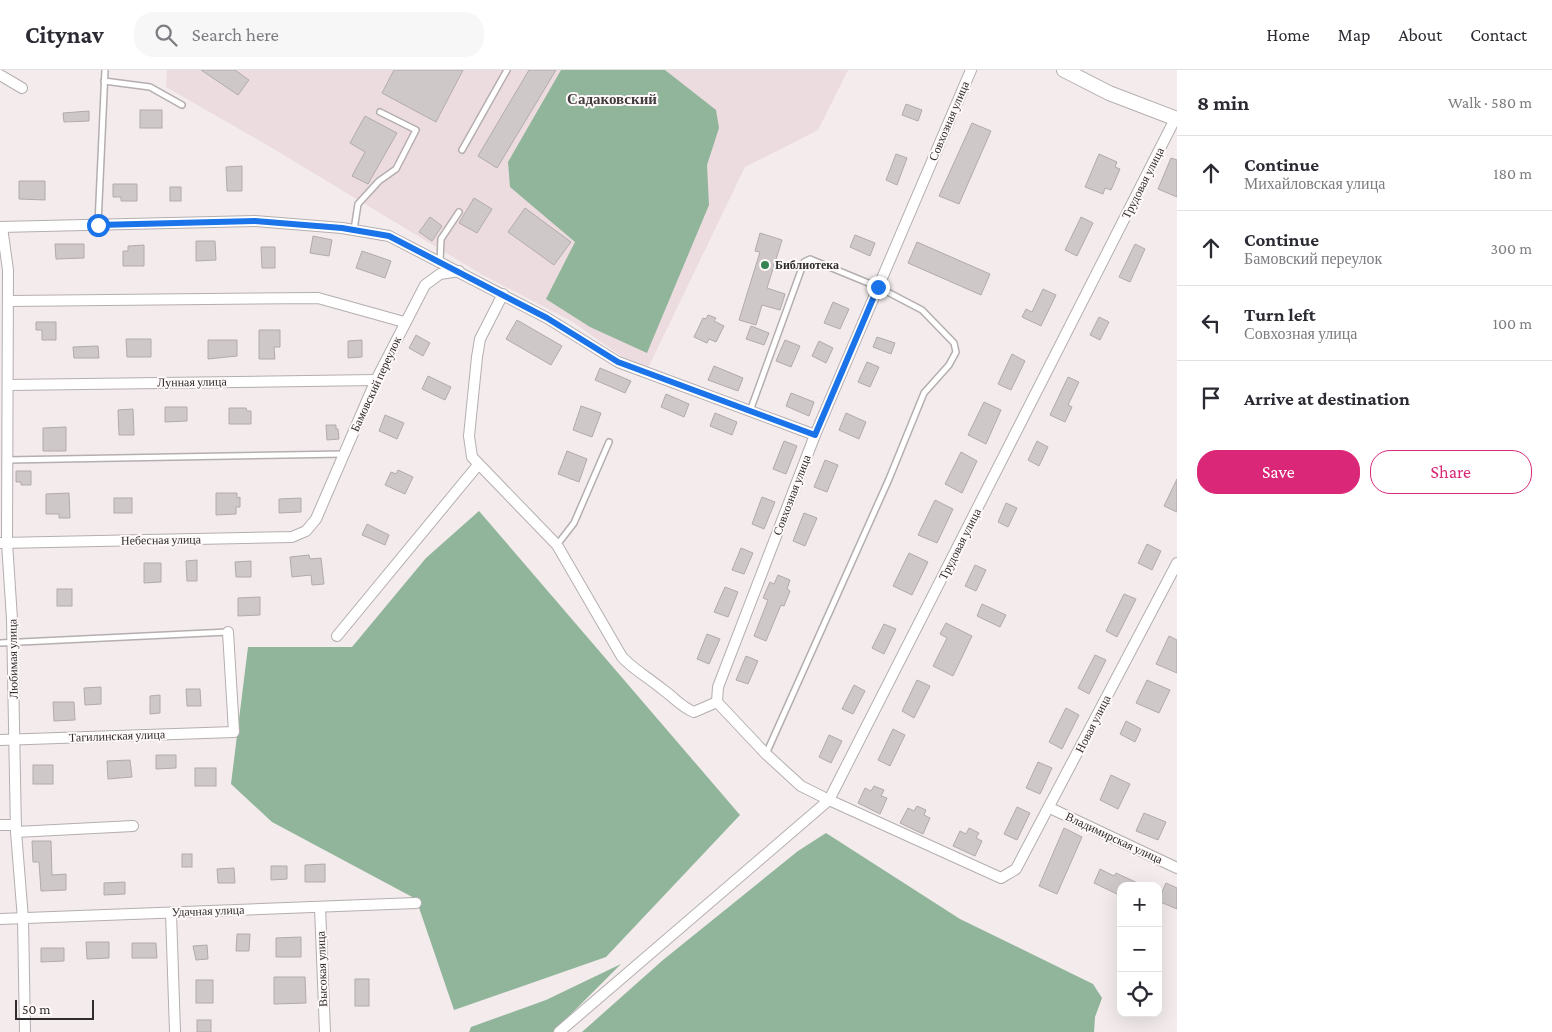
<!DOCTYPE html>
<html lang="en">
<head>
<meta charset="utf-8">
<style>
  body { margin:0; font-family:"Crimson Pro",serif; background:#f7f7f7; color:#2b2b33 }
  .controls { position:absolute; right:15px; bottom:15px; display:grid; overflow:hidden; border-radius:10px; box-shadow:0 5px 20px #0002 }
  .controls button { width:45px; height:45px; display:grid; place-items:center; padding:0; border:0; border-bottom:1px solid #e1e1e2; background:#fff; color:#2b2b33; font:25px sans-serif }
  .scale { position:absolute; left:15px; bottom:12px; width:79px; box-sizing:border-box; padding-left:5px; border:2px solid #2e2c2c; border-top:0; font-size:14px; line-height:18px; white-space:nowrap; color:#2e2c2c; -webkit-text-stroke:4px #fff9fa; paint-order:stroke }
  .stop { position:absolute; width:15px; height:15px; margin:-11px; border:4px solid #1a73e8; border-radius:50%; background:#fff }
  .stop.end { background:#1a73e8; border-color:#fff; box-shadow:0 1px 5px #0008 }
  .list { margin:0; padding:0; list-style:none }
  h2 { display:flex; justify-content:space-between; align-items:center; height:65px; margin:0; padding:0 20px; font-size:21px }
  h2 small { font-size:16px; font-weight:400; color:#7c7c81 }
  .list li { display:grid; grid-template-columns:32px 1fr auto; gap:15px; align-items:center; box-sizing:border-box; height:75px; padding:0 20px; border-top:1px solid #e1e1e2 }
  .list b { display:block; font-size:19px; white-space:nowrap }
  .list p { margin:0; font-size:16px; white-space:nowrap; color:#7c7c81 }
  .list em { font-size:16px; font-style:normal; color:#7c7c81 }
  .actions { display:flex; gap:10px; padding:15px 20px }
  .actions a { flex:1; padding:11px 0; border:1px solid #db2777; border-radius:20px; text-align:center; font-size:18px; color:#db2777 }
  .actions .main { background:#db2777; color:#fff }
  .icon { flex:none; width:28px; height:28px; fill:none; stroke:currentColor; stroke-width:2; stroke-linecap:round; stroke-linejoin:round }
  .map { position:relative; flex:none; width:1177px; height:962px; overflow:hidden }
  header { display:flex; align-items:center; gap:30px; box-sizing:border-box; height:70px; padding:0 25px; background:#fff; border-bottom:1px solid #e1e1e2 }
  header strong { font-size:24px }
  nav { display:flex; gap:28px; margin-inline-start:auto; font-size:18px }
  .search { width:350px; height:45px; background:#f7f7f7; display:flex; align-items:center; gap:12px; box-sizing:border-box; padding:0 18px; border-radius:20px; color:#7c7c81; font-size:19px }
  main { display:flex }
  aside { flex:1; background:#fff }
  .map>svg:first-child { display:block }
</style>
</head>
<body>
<header>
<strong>Citynav</strong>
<div class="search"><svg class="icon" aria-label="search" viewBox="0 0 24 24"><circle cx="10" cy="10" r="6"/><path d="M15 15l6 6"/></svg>Search here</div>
<nav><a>Home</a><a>Map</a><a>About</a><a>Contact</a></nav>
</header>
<main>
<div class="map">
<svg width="1177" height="962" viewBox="0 0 1177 962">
  <rect width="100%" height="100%" fill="#f3ebec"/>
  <polygon fill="#ecdcdf" points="167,0 848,0 818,60 745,97 648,298 621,286 571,251 481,204 267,75 166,17"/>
  <g fill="#91b59b">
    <polygon points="561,0 665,0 716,40 719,58 707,95 709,135 647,283 590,257 546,229 575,172 510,117 508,92"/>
    <polygon points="479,441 740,745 606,887 454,940 416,829 272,752 231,714 248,577 352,577 426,488"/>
    <polygon points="826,763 960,849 1093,914 1102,928 1095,947 1094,962 582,962 663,890 798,781"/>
    <polygon points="621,894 553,962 469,962 471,957 546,930"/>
  </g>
  <g fill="#cfc8c9" stroke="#b2abac">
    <polygon points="201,0 235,0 249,10 238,25"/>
    <polygon points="394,0 463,0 436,52 382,23"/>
    <polygon points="529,0 556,0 497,98 478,86"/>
    <polygon points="906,34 922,40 918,51 902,45"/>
    <rect x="140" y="40" width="22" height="18"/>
    <polygon points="89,41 89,51 64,52 63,43"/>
    <polygon points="365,46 397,63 368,114 352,106 365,82 350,73"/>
    <polygon points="972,53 991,61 959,134 939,126"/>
    <polygon points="896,84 907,88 897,115 886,110"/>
    <polygon points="1099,84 1117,92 1115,97 1120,99 1111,120 1105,118 1103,124 1085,117"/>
    <polygon points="1171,88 1177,90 1177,127 1158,119"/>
    <polygon points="242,96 242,121 227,121 226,97"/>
    <polygon points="19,111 45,111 45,130 19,129"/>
    <polygon points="113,114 137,114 137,131 121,131 121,127 113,127"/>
    <rect x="170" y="117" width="11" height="14"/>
    <polygon points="474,128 492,139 477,163 459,153"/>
    <polygon points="525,138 571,172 554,195 508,162"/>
    <polygon points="430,147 442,156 432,171 419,162"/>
    <polygon points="1081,147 1093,153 1077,186 1065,180"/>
    <polygon points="760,163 782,170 767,218 785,224 780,240 762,235 756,255 739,250 760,182 755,181"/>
    <polygon points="855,165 875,173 870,186 850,177"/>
    <polygon points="313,166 332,170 329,186 310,183"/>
    <polygon points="196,171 215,171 216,190 196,191"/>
    <polygon points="917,172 990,204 981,225 908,193"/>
    <polygon points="55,174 84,174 84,188 56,189"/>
    <polygon points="1135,174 1145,179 1130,212 1119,207"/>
    <polygon points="144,175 144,196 123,196 123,181 128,181 128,176"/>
    <polygon points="261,177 275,177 275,198 262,198"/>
    <polygon points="362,181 391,191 385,208 356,198"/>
    <polygon points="1043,219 1056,225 1041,256 1022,247 1026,239 1032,242"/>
    <polygon points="833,232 849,239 840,259 824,253"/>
    <polygon points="708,245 716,248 714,251 724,256 716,272 709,269 707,273 694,267 703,248 706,249"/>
    <polygon points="1099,247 1109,252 1100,270 1090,265"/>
    <polygon points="517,250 562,276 551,295 506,269"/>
    <polygon points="36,252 56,252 56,270 42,270 42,260 36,260"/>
    <polygon points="751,256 769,263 764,275 746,269"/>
    <polygon points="259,260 280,260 280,277 274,277 275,289 259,289"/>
    <polygon points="416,265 430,273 423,286 409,278"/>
    <polygon points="877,267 895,273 891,284 873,277"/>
    <polygon points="126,269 151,269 151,287 127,287"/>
    <polygon points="208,270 237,270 237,286 208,289"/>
    <polygon points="362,270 362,287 348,288 348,271"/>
    <polygon points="785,270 800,276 791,297 776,291"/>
    <polygon points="819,271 833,278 826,293 812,286"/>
    <polygon points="98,276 99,288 74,288 73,277"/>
    <polygon points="1012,284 1025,291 1011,320 998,314"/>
    <polygon points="867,292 879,297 870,317 858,312"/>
    <polygon points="714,296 743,308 738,321 708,310"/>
    <polygon points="600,298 631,311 625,323 595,310"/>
    <polygon points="428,306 451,317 445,330 422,319"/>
    <polygon points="1068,307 1079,312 1068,335 1072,337 1065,352 1050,345"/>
    <polygon points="791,323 814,332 809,346 786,336"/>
    <polygon points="666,324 689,334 684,347 661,337"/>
    <polygon points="984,332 1001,340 986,374 968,365"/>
    <polygon points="581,336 601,343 592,367 573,360"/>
    <polygon points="165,337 187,337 187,351 165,352"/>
    <polygon points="229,338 246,338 247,341 251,341 251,354 229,354"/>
    <polygon points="133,339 134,365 119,365 118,340"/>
    <polygon points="715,343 737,352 732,365 710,356"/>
    <polygon points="846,343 866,352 859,369 839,360"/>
    <polygon points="385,345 404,353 397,369 379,361"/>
    <polygon points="326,355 336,355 336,359 338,359 339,369 327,370"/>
    <polygon points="66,357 66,381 43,381 43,358"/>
    <polygon points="784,371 797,376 786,404 773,399"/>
    <polygon points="1037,371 1048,377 1039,396 1028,390"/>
    <polygon points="567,381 587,389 579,412 558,404"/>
    <polygon points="961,382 977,391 962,423 945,414"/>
    <polygon points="825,390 838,395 827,422 814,417"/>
    <polygon points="398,400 413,407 405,424 385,415 391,402 396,404"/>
    <polygon points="16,401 31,401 31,415 21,415 21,412 16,412"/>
    <polygon points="1177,409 1177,442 1164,436"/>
    <polygon points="69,423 70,448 59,448 59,444 46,444 46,424"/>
    <polygon points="216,423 237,423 237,428 240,427 240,437 236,437 236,444 216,445"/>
    <polygon points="762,427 775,432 764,459 752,454"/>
    <rect x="114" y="428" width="18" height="15"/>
    <polygon points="301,428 301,442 279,443 279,429"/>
    <polygon points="935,430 953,439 937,473 918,465"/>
    <polygon points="1006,433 1017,438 1008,457 998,452"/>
    <polygon points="804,443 817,448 805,476 793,471"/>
    <polygon points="367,454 389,465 385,475 362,465"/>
    <polygon points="1147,474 1161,481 1152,500 1138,493"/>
    <polygon points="741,478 753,483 744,504 732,500"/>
    <polygon points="909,483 928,492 912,525 893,516"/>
    <polygon points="309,485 310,489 321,488 324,514 312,515 311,505 292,507 290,487"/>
    <polygon points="197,490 197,511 187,511 186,491"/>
    <polygon points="251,491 251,507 236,507 235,492"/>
    <polygon points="144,493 161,493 161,512 144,513"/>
    <polygon points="975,495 986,500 976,521 965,516"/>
    <polygon points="778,505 790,510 787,519 790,521 784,536 781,535 766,571 754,566 768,530 763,528 770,512 774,514"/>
    <polygon points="725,517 738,522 728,547 714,542"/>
    <rect x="57" y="519" width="15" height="17"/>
    <polygon points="1124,524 1136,529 1117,567 1106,561"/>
    <polygon points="260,527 260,545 238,546 238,528"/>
    <polygon points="982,534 1006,545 1000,557 977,546"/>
    <polygon points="946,553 972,566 953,606 933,596 947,568 940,564"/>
    <polygon points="884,554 896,559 884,584 872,578"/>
    <polygon points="707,564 720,569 709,594 697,589"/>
    <polygon points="1169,566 1177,570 1177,603 1156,594"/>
    <polygon points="1095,585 1106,590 1089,624 1078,618"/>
    <polygon points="746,586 758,591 748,614 736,610"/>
    <polygon points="917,610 930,616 914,648 902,641"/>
    <polygon points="1147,610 1170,620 1159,643 1136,633"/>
    <polygon points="854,615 865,621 853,644 842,639"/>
    <polygon points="101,617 101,634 85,635 84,618"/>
    <polygon points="186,619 200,619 201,636 187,636"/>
    <polygon points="160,625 160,643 150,644 150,626"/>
    <polygon points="53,632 74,632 75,650 54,651"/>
    <polygon points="1066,638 1079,645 1062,679 1049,672"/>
    <polygon points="1126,651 1141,659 1135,672 1120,664"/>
    <polygon points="893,659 905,665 890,696 878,690"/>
    <polygon points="829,665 842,671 831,693 819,687"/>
    <polygon points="156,685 176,685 176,698 156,699"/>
    <polygon points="130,690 132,707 108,709 107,691"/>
    <polygon points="1038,692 1052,698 1040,724 1026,718"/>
    <rect x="33" y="695" width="20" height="19"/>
    <rect x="195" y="698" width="21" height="18"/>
    <polygon points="1111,705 1130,714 1118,739 1100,730"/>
    <polygon points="874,716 884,720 881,726 887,728 880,744 858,733 865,718 871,721"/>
    <polygon points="917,736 926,740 924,745 930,748 923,764 900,753 908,738 914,741"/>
    <polygon points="1017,737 1030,743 1017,770 1004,764"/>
    <polygon points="1144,743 1166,752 1158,770 1136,761"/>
    <polygon points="969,758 979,763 976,768 982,771 975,786 953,776 960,761 966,764"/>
    <polygon points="1064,758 1082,767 1057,824 1039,816"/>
    <polygon points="32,771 51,771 52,805 66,804 66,820 41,821 39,792 33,792"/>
    <rect x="182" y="784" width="10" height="13"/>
    <polygon points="325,794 325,812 305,812 305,795"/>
    <polygon points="271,796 287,796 287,809 271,810"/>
    <polygon points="234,798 235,813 218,813 217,799"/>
    <polygon points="1100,799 1114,806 1116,803 1144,816 1121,816 1117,824 1094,813"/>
    <polygon points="125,812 125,824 104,825 104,813"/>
    <polygon points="1166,813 1177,818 1177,839 1158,831"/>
    <polygon points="237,864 250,864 249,881 236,881"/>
    <polygon points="301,867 301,887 276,887 276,868"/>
    <polygon points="86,872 109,872 109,888 87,889"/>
    <polygon points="132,873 156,873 157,888 132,888"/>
    <polygon points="207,875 208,889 196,890 193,876"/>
    <polygon points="41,878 64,878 64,891 41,892"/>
    <polygon points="274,907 305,907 306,933 274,934"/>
    <rect x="355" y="909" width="14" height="27"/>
    <rect x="196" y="910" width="17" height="23"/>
    <rect x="197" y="950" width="14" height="12"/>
  </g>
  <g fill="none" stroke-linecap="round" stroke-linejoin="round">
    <g stroke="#b5aeaf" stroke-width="8">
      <g id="service">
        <polyline points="104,11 150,17 182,35"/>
        <polyline points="462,80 507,0"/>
        <polyline points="98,154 105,0"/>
        <polyline points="354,160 358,134 379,111 396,99 416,60 380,42"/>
        <polyline points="440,191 441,169 459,142"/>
        <polyline points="750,341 804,192 810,189 878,217 922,240 954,273 956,282 949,295 924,323 889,409 766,684"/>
        <polyline points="7,390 344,384"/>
        <polyline points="557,475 574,453 609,372"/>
        <polyline points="0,573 228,562"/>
      </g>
    </g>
    <g stroke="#b5aeaf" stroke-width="12">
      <g id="minor">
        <polyline points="0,5 22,18"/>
        <polyline points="1175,49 829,730 1001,808 1016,799 1177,493"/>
        <polyline points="0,157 255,151 342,158 389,166 547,248 618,292 815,365"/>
        <polyline points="2,157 8,200 7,473 12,549 16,762 23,849 25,962"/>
        <path d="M503,224L480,269L477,287L469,366L472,387L557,475L622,587C634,600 649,608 662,619C674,627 681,637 694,642L717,632"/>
        <polyline points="8,231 318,228 404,252"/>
        <polyline points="8,315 376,310"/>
        <polyline points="1,473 292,467 306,461 316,449 376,310 425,215 440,204 459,201"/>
        <polyline points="337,566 478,395"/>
        <polyline points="717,632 718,617 815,365 971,0"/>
        <polyline points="0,670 234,662 228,562"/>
        <polyline points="1050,738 1177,798"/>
        <polyline points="0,755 16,755"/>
        <polyline points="16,762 133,756"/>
        <polyline points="320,837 325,962"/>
        <polyline points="171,843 175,962"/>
        <polyline points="0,849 416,833"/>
        <polyline points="559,962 829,730 801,716 766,684 717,632"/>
      </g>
    </g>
    <g stroke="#b5aeaf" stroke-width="16">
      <polyline id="secondary" points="1064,0 1109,23 1177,49"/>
    </g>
    <use href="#service" stroke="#fff" stroke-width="5"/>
    <use href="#minor" stroke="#fff" stroke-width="10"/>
    <use href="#secondary" stroke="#fff" stroke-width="14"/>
  </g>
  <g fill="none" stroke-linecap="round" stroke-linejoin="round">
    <polyline stroke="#1a73e8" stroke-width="6" points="98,155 255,151 342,158 389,166 547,248 618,292 815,365 878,217"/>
  </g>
  <circle fill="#358353" stroke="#fff9fa" stroke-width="2" cx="765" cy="195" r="5"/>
  <g text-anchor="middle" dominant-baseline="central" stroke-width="4" stroke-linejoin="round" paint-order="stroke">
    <g font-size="12" fill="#2e2c2c" stroke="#fff9fa">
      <text transform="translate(949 51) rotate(-67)">Совхозная улица</text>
      <text transform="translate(1143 113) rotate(-63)">Трудовая улица</text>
      <text transform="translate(192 312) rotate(-1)">Лунная улица</text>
      <text transform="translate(376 314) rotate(-65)">Бамовский переулок</text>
      <text transform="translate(792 425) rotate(-69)">Совхозная улица</text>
      <text transform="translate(161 470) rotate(-1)">Небесная улица</text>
      <text transform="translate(960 474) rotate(-63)">Трудовая улица</text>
      <text transform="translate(13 589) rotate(-91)">Любимая улица</text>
      <text transform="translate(1093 654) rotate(-63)">Новая улица</text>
      <text transform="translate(117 666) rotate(-2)">Тагилинская улица</text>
      <text transform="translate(1114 768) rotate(25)">Владимирская улица</text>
      <text transform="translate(208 841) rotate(-2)">Удачная улица</text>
      <text transform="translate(322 899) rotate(-92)">Высокая улица</text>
    </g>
    <g font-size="12" font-weight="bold" fill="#2e2c2c" stroke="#fff9fa" text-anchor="start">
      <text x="775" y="195">Библиотека</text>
    </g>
    <g font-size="15" font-weight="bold" fill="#413c3d" stroke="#fff9fa">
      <text x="612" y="29">Садаковский</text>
    </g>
  </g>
</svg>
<div class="controls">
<button>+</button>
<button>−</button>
<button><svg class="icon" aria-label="locate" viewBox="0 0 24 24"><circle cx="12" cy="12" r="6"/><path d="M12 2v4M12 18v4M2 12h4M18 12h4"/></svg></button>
</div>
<div class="scale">50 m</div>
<div class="stop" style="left:98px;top:155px"></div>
<div class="stop end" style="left:878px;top:217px"></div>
</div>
<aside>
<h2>8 min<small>Walk · 580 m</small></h2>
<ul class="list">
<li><svg class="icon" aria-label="ahead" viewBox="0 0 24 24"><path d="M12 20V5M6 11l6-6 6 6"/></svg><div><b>Continue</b><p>Михайловская улица</p></div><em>180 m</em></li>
<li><svg class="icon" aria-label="ahead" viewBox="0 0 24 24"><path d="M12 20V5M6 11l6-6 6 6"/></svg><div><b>Continue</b><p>Бамовский переулок</p></div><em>300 m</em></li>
<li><svg class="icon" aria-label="left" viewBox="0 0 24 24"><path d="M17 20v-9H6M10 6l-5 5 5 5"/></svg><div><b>Turn left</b><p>Совхозная улица</p></div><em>100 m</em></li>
<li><svg class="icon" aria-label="arrive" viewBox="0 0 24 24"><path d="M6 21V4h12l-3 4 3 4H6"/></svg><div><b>Arrive at destination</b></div></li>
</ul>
<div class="actions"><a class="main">Save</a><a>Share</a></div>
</aside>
</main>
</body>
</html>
